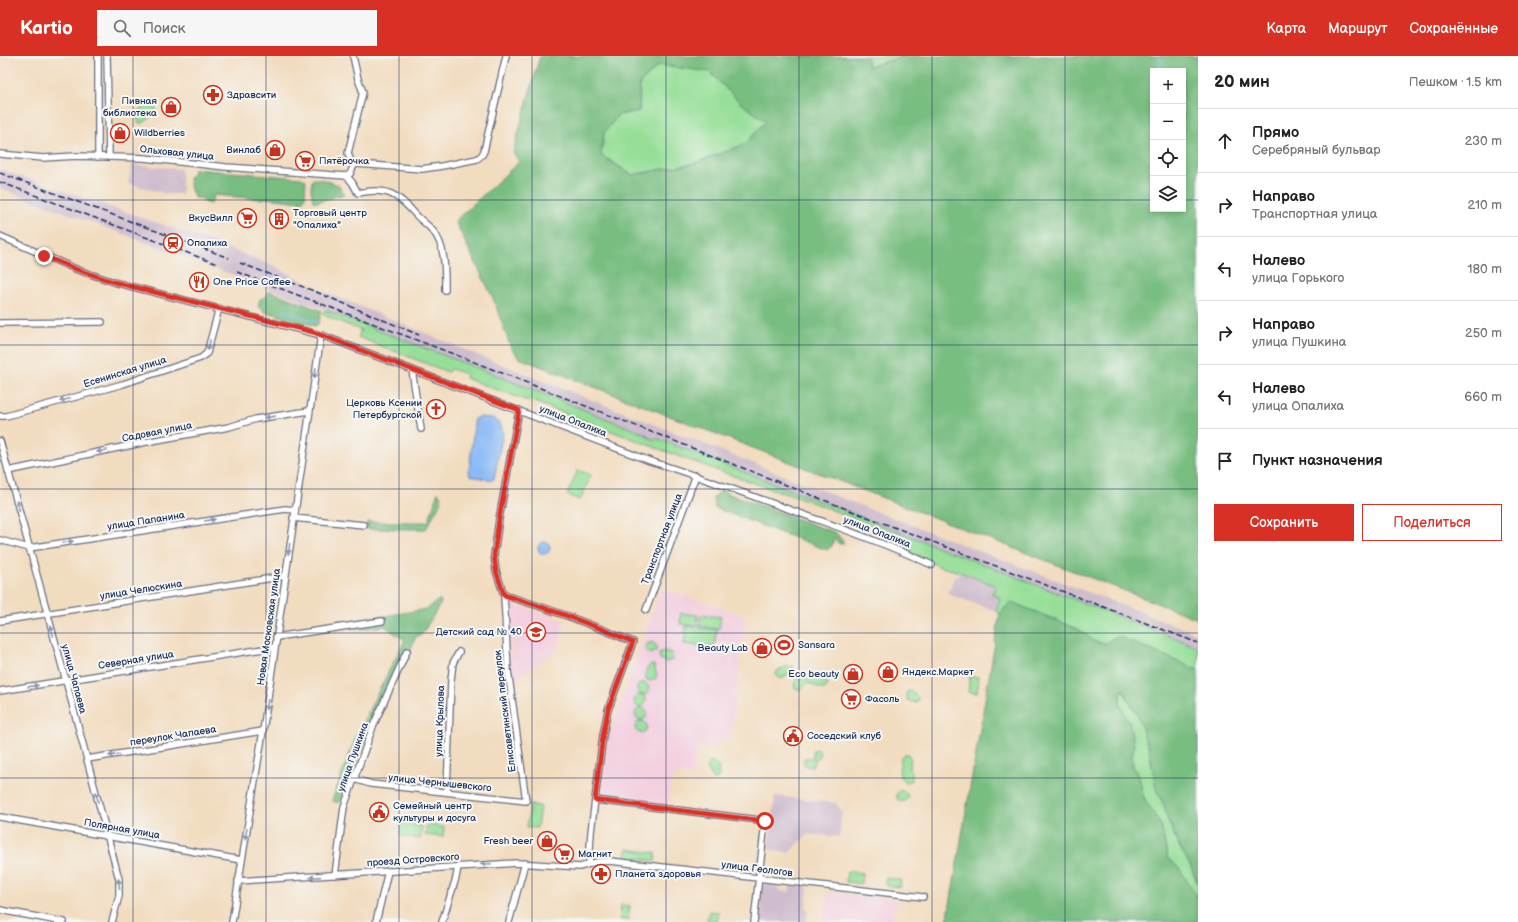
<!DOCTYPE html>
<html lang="ru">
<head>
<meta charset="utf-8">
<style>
  body { margin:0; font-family:"Balsamiq Sans",sans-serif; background:#f6f6f6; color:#222 }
  .controls { position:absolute; right:12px; top:12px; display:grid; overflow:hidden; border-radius:0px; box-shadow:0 2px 6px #0003 }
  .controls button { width:36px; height:36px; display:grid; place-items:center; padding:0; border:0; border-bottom:1px solid #e0e0e0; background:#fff; color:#222; font:20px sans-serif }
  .stop { position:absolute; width:12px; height:12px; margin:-9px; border:3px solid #d93025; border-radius:50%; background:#fff }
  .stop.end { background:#d93025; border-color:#fff; box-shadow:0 1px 4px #0008 }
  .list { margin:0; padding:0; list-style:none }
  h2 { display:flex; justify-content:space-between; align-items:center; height:52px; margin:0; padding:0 16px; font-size:17px }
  h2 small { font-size:13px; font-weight:400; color:#767676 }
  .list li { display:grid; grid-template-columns:26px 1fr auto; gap:12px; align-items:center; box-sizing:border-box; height:64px; padding:0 16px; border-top:1px solid #e0e0e0 }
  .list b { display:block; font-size:15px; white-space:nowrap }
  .list p { margin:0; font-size:13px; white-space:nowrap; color:#767676 }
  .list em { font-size:13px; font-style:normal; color:#767676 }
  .actions { display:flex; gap:8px; padding:12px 16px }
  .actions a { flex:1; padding:9px 0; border:1px solid #d93025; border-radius:0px; text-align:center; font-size:14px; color:#d93025 }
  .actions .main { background:#d93025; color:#fff }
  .icon { flex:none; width:22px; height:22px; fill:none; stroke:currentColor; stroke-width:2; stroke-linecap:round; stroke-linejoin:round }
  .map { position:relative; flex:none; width:1198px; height:866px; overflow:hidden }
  header { display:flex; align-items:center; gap:24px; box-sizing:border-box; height:56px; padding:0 20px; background:#d93025; color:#fff }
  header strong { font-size:19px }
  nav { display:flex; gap:22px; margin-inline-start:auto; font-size:14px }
  .search { width:280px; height:36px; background:#f6f6f6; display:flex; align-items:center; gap:10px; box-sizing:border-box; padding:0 14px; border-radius:0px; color:#767676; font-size:15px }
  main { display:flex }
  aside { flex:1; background:#fff }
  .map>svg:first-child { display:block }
</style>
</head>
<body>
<header>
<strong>Kartio</strong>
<div class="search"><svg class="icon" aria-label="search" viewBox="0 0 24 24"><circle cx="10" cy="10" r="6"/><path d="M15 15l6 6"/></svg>Поиск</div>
<nav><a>Карта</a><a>Маршрут</a><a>Сохранённые</a></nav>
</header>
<main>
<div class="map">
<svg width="1198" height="866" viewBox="0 0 1198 866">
  <rect width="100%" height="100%" fill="#f6f6f2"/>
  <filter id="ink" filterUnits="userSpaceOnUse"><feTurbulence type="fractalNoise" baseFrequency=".025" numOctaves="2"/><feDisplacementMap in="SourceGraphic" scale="8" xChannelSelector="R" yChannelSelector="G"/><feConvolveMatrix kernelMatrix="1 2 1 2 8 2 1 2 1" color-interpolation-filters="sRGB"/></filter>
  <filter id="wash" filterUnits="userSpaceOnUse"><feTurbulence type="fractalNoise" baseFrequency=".012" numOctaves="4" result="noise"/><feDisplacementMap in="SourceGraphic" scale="16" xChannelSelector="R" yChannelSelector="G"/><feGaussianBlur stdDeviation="0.9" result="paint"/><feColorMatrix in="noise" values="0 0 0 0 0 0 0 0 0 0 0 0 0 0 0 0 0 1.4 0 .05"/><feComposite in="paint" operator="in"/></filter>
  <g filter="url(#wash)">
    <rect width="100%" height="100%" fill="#f2dcbf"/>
    <g fill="#f3cfdf">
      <polygon points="661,532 746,560 730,685 718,683 717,693 696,691 693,720 678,718 671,725 668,750 601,742 609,680"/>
      <polygon points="510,547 565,565 559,589 556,594 549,600 513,625 510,605"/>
      <polygon points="828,836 896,843 893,866 824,866"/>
    </g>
    <g fill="#cfbdce">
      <polygon points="132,109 181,113 182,138 166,138 128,127"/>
      <polygon points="0,113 210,185 276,211 318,233 475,298 885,459 1198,578 1198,591 656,382 655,384 648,381 648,379 364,268 0,132"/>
      <polygon points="960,516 996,530 1000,542 996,555 948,538 955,519 958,520"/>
      <polygon points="775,740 836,747 842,756 839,781 808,778 789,797 769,793"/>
      <polygon points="768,826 774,827 780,835 789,836 790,829 808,831 806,852 808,853 806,866 759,866 762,844 760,841 761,831 764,828"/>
    </g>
    <g fill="#97df99" stroke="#59877c">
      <polygon points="867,0 906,0 867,11"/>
      <polygon points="659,9 710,15 740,47 1153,15 1153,153 1198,205 727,95 696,107 632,119 601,99 604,77 618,59 639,55 640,27"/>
      <polygon points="151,48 156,52 155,58 143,67 139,67 137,63 137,55 143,52 144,49"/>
      <path d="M325,254L480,313L648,379V381L655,384L656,382L1198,591V614L1145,592L1095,586L1078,573L1011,546L1000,557L996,555L1000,542L992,538L996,530L960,516L938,510L904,492L880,484L884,474L793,439H790C703,411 618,377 532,345L531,346L465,322L466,318L451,313L448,316L358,281L361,274L323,259Z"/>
      <polygon points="578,414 591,419 580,444 567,439"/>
      <polygon points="681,557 698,559 697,570 680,568"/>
      <polygon points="701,559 721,561 719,573 699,570"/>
      <polygon points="686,570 717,574 714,592 684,588"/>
      <circle cx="651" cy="592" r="5.5"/>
      <polygon points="664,595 671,597 673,602 672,604 666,606 660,603 659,597"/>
      <path d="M650,609H654L657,620L655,623L649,625L646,623C645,618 646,612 650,609Z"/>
      <polygon points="787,610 794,611 793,616 786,619 784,622 778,622 776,618 777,615"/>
      <path d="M818,619L823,620L828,629C824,638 816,629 809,627C803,629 802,636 795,633L794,627L797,622L804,621L811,623Z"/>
      <polygon points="970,620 979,621 977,637 968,636"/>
      <circle cx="643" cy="633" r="6"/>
      <polygon points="1122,633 1139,662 1145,683 1149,692 1156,733 1165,751 1167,762 1179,790 1190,809 1198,828 1198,844 1180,813 1168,803 1161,769 1144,742 1139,721 1133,711 1132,700 1134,689 1120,649 1120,638"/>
      <polygon points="910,634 918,641 918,644 916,647 907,644 906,637"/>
      <circle cx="640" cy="645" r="6"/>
      <circle cx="641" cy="658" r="6"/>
      <circle cx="641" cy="671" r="6"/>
      <polygon points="817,693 820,696 820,700 815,704 813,710 807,711 804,707 804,704 805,702 813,702 813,695"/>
      <path d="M904,698H908L911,703L909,711C910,716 914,719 911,725L906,726C895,721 901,710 901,701Z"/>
      <polygon points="709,706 714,706 718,711 719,720 716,724 713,724 707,711"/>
      <circle cx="902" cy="740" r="5.5"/>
      <polygon points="530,749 540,750 537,772 527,771"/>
      <polygon points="401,767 422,770 420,783 400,780"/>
      <polygon points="427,769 444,771 443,781 425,779"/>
      <polygon points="627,793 656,797 655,805 626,801"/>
      <polygon points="847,815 862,817 861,828 846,826"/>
      <polygon points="886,822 901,824 900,831 886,830"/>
      <polygon points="621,849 630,850 628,864 620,863"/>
      <polygon points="709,855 719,856 717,866 707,866"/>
    </g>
    <g fill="#79be81" stroke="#4a7670" fill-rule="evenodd">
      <path d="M540,0H867L868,11L906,0H1198V563L519,302L511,292L493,242L455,165L519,106L513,96ZM659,9L710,16L740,47L766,65L745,88L696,107L632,119L601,99L604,77L618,59L639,55L640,27ZM1153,15H1183V153H1153Z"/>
      <polygon points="194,113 301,122 306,124 305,141 302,146 266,142 261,143 214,139 211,148 206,147 200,142 195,142 191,134 189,122 193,118"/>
      <polygon points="314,123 321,123 339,129 344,138 317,146 313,145 311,133 312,124"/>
      <polygon points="269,235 322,255 318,268 315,270 278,260 275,258 267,257 258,251 260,243 266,241"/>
      <polygon points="721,435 836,477 844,487 839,488 834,483 832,490 827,494 715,452 713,442"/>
      <polygon points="438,436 441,441 441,446 426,473 367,473 367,466 428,466"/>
      <polygon points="440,543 441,547 421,580 416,580 407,603 395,625 387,632 376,653 370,676 350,719 339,747 332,745 357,677 405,584 384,570 356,574 355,565 427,553"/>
      <polygon points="1011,546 1078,573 1095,586 1108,587 1112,582 1120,581 1198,614 1198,828 1190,809 1179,790 1167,762 1165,751 1156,733 1149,692 1145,683 1139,662 1123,633 1120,638 1120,649 1130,668 1134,690 1132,700 1133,711 1139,721 1144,742 1161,769 1168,803 1180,813 1196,840 1198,844 1198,866 947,866 1000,557"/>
    </g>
    <g fill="#8ab9f5" stroke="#5274aa">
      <polygon points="479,361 493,362 501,369 503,377 494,423 492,424 470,420 469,416 474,368 475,363"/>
      <circle cx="544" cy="492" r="6"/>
    </g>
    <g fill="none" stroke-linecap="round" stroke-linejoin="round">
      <g stroke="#8ab9f5" stroke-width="1.5">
        <polyline points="1160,0 1161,15"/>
        <polyline points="282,254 317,266"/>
      </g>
    </g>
  </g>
  <g filter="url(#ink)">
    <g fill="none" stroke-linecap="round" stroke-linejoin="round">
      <g stroke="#666c80" stroke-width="8">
        <g id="minor">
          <polyline points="98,0 98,101"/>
          <polyline points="107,0 109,101"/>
          <polyline points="353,0 358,23 363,36 348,97 351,106 354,109"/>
          <polyline points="0,98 43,102 76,100 144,102 226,111 346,120 350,118 354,109 357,108 422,113 442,110 477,103 482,99 484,95 506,0"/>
          <path d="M346,120L352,126L358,137C387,131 398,138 417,160C422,165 428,169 433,175C446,190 445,216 445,234"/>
          <path d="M0,180L78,214L114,226L321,279L650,405C701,421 752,440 802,458C846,474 890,489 932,509"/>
          <polyline points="0,267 102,266"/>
          <polyline points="412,314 421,373"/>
          <polyline points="0,360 6,360 123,328 201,302 207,297 219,252"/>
          <polyline points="0,385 66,625 119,823 119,840 112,866"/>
          <polyline points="8,415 151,385 229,371 256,363 309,355"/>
          <polyline points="293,462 364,469"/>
          <polyline points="0,484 29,492 285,453 295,454"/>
          <path d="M504,539C548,552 591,568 633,586L608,654L603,679L591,776L589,808"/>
          <polyline points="646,554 696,419"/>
          <polyline points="0,565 285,520"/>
          <polyline points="276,581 382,565"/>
          <polyline points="0,635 275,591"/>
          <polyline points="87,703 263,675"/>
          <polyline points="354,723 371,728 526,745 508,614 504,539 496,515 494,499 499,463 519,354"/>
          <polyline points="447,736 451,624 453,607 459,596"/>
          <polyline points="595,744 768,765"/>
          <polyline points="0,761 241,804"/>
          <polyline points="335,819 344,751 374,668 407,595"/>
          <polyline points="238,825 517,807 580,811 596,806 610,805 923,841"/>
          <polyline points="0,854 64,866"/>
          <polyline points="232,866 263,675 321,279"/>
          <polyline points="376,866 388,815"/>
          <polyline points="442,866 456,822 458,810"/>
          <polyline points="509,866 525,807"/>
          <polyline points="754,866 764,775"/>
        </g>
      </g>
      <use href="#minor" stroke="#fff" stroke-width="5.5"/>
      <g stroke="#1b2f5e" stroke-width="1.5" stroke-dasharray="6 3" stroke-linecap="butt">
        <polyline points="0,117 229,202"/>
        <polyline points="0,126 217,208"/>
        <polyline points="240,207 314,235 419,279"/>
        <polyline points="237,216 464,302 857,457 1198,587"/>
      </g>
    </g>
    <defs><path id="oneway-solid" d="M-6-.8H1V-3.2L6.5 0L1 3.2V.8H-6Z"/></defs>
    <g fill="#8d97ae">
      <use href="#oneway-solid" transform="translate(209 289) rotate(104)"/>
      <use href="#oneway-solid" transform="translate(315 317) rotate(99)"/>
      <use href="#oneway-solid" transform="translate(65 344) rotate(164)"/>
      <use href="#oneway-solid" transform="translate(270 361) rotate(172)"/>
      <use href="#oneway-solid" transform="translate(102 395) rotate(168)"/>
      <use href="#oneway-solid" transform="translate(18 450) rotate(-106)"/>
      <use href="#oneway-solid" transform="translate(210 464) rotate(-9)"/>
      <use href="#oneway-solid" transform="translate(68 486) rotate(-9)"/>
      <use href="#oneway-solid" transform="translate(289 493) rotate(98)"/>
      <use href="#oneway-solid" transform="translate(52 575) rotate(-106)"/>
      <use href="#oneway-solid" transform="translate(33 630) rotate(-9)"/>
      <use href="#oneway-solid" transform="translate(267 649) rotate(98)"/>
      <use href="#oneway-solid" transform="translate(114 699) rotate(171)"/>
      <use href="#oneway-solid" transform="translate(97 741) rotate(-105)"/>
      <use href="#oneway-solid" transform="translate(246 778) rotate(100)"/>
      <use href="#oneway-solid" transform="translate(486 808) rotate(177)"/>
      <use href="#oneway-solid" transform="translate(315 821) rotate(176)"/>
      <use href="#oneway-solid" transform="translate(119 828) rotate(-96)"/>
    </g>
  </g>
  <g fill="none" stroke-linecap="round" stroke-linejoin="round" filter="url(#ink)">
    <path stroke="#d93025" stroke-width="5" d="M44,200L78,214L114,226L313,276L519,354L499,463L494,499L496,515L504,539C548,552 591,568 633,586L608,654L603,679L595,744L765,765"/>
  </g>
  <path fill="none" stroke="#1b2f5e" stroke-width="1" stroke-opacity="0.55" d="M133,0V866M266,0V866M399,0V866M532,0V866M666,0V866M799,0V866M932,0V866M1065,0V866M0,144H1153M1183,144H1198M0,289H1198M0,433H1198M0,577H1198M0,722H1198"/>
  <defs>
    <g id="pharmacy-ring" transform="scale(1)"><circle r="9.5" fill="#f6f6f2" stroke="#c8321e" stroke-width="1.5"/><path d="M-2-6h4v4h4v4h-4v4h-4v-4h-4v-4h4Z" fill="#c8321e"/></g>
    <g id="shop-ring" transform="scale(1)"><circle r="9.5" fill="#f6f6f2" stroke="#c8321e" stroke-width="1.5"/><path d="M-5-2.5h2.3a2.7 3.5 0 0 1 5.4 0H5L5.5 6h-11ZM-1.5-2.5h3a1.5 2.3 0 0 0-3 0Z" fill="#c8321e"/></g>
    <g id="supermarket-ring" transform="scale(1)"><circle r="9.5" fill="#f6f6f2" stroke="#c8321e" stroke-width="1.5"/><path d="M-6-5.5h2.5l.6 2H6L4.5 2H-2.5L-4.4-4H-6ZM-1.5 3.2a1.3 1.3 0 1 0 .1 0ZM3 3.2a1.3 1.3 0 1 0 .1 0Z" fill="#c8321e"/></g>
    <g id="building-ring" transform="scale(1)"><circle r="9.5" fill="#f6f6f2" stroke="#c8321e" stroke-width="1.5"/><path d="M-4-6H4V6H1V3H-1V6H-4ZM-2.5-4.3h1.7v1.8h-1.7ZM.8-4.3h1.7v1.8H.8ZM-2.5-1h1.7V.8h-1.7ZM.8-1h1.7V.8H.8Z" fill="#c8321e"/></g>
    <g id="station-ring" transform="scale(1)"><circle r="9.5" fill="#f6f6f2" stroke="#c8321e" stroke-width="1.5"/><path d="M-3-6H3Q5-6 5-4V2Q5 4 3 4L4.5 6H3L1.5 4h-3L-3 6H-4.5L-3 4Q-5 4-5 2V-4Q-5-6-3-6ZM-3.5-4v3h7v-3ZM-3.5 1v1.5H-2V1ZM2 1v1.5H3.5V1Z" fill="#c8321e"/></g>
    <g id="restaurant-ring" transform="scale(1)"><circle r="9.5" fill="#f6f6f2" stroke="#c8321e" stroke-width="1.5"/><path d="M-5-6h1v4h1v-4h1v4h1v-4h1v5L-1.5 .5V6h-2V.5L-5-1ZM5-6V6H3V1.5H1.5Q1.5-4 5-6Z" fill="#c8321e"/></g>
    <g id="church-ring" transform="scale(1)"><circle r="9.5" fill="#f6f6f2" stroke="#c8321e" stroke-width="1.5"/><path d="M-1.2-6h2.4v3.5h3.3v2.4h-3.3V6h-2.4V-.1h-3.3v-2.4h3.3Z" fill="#c8321e"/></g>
    <g id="school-ring" transform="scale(1)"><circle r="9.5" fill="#f6f6f2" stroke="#c8321e" stroke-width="1.5"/><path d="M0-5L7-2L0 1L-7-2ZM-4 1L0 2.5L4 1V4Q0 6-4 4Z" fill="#c8321e"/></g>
    <g id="stadium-ring" transform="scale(1)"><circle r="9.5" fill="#f6f6f2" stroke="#c8321e" stroke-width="1.5"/><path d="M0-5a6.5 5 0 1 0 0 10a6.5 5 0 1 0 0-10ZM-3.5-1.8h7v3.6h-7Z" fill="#c8321e"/></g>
    <g id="civic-ring" transform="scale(1)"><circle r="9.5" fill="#f6f6f2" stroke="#c8321e" stroke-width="1.5"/><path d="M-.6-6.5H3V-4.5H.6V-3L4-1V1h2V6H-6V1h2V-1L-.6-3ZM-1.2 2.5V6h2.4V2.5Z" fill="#c8321e"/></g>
  </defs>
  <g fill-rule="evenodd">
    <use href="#pharmacy-ring" x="213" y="39"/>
    <use href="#shop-ring" x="171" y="51"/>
    <use href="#shop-ring" x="120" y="77"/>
    <use href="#shop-ring" x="275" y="94"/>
    <use href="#supermarket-ring" x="305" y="105"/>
    <use href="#supermarket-ring" x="247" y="162"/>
    <use href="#building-ring" x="279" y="163"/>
    <use href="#station-ring" x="173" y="187"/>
    <use href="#restaurant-ring" x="199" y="226"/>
    <use href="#church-ring" x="436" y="353"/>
    <use href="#school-ring" x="536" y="576"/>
    <use href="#stadium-ring" x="784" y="589"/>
    <use href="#shop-ring" x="762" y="592"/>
    <use href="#shop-ring" x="888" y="616"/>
    <use href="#shop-ring" x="853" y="618"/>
    <use href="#supermarket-ring" x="851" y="643"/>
    <use href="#civic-ring" x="793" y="680"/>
    <use href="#civic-ring" x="379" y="756"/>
    <use href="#shop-ring" x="547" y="785"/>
    <use href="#supermarket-ring" x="564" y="798"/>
    <use href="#pharmacy-ring" x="601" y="818"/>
  </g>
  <g text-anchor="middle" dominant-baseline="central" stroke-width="4" stroke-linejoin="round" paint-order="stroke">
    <g font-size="10" fill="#1b2f5e" stroke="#f6f6f2" text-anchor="start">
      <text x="227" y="39">Здравсити</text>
      <text x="157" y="45" text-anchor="end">Пивная<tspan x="157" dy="12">библиотека</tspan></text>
      <text x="134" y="77">Wildberries</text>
      <text x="261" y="94" text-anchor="end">Винлаб</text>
      <text x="319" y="105">Пятёрочка</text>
      <text x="293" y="157">Торговый центр<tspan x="293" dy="12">"Опалиха"</tspan></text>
      <text x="233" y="162" text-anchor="end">ВкусВилл</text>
      <text x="187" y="187">Опалиха</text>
      <text x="213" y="226">One Price Coffee</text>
      <text x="422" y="347" text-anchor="end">Церковь Ксении<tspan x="422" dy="12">Петербургской</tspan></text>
      <text x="522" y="576" text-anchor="end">Детский сад № 40</text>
      <text x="798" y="589">Sansara</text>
      <text x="748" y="592" text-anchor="end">Beauty Lab</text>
      <text x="902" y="616">Яндекс.Маркет</text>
      <text x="839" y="618" text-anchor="end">Eco beauty</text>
      <text x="865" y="643">Фасоль</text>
      <text x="807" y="680">Соседский клуб</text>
      <text x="393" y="750">Семейный центр<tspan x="393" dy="12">культуры и досуга</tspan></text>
      <text x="533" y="785" text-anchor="end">Fresh beer</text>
      <text x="578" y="798">Магнит</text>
      <text x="615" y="818">Планета здоровья</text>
    </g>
    <g font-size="10" fill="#1b2f5e" stroke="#f6f6f2">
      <text transform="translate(177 97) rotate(6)">Ольховая улица</text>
      <text transform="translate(125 316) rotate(-17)">Есенинская улица</text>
      <text transform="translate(573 365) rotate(21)">улица Опалиха</text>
      <text transform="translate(157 376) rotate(-11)">Садовая улица</text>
      <text transform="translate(146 465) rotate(-9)">улица Папанина</text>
      <text transform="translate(877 476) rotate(21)">улица Опалиха</text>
      <text transform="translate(662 483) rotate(-69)">Транспортная улица</text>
      <text transform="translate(141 534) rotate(-9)">улица Челюскина</text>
      <text transform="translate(269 571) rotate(-82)">Новая Московская улица</text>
      <text transform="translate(136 604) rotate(-9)">Северная улица</text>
      <text transform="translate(74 623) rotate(75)">улица Чапаева</text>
      <text transform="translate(505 655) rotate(-97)">Елисаветинский переулок</text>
      <text transform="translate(440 665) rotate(-88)">улица Крылова</text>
      <text transform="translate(173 680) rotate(-9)">переулок Чапаева</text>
      <text transform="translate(353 701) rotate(-70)">улица Пушкина</text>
      <text transform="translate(440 727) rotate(6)">улица Чернышевского</text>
      <text transform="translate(122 773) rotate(10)">Полярная улица</text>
      <text transform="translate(413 804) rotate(-4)">проезд Островского</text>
      <text transform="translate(757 813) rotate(7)">улица Геологов</text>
    </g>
  </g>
</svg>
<div class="controls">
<button>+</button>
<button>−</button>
<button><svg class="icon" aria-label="locate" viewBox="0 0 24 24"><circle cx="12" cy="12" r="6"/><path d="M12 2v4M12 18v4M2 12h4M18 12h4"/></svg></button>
<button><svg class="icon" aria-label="layers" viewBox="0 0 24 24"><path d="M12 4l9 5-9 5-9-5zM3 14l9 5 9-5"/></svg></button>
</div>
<div class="stop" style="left:765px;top:765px"></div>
<div class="stop end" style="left:44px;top:200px"></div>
</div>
<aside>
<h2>20 мин<small>Пешком · 1.5 km</small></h2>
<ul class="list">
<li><svg class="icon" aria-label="ahead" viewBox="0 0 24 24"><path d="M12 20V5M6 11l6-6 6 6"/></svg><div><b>Прямо</b><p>Серебряный бульвар</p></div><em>230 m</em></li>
<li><svg class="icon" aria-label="right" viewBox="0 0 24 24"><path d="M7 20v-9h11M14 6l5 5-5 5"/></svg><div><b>Направо</b><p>Транспортная улица</p></div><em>210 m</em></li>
<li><svg class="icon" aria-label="left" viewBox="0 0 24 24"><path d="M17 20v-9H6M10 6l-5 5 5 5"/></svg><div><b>Налево</b><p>улица Горького</p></div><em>180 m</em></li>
<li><svg class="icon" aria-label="right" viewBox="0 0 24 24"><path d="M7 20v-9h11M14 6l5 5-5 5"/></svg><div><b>Направо</b><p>улица Пушкина</p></div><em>250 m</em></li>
<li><svg class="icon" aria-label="left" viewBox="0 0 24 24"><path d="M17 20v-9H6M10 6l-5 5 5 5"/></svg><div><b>Налево</b><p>улица Опалиха</p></div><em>660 m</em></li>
<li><svg class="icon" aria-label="arrive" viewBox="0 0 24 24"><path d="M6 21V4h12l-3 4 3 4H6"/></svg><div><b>Пункт назначения</b></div></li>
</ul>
<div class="actions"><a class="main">Сохранить</a><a>Поделиться</a></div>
</aside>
</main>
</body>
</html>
